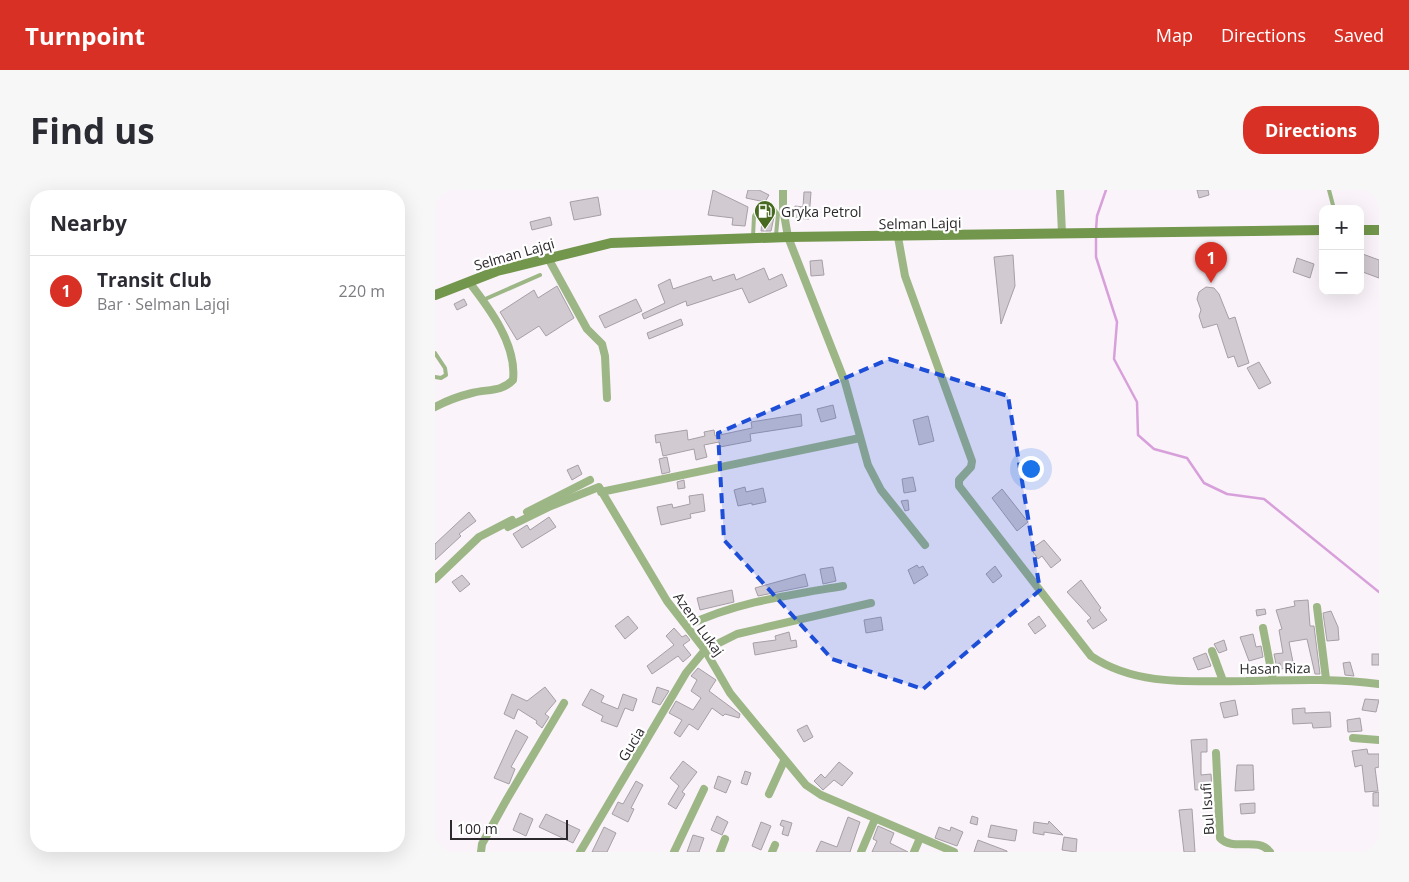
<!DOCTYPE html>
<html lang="en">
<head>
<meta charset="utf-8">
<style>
  body { margin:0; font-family:"Open Sans",sans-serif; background:#f7f7f7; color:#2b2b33 }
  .controls { position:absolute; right:15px; top:15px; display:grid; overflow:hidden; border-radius:10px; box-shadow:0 5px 20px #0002 }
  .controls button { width:45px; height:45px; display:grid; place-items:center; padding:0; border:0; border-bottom:1px solid #e1e1e2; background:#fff; color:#2b2b33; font:25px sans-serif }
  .scale { position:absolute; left:15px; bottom:12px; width:118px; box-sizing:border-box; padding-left:5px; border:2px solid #2c292c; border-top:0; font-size:14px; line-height:18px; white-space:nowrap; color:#2c292c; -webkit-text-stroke:4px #fff; paint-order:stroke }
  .you { position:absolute; left:595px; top:278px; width:18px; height:18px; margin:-12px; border:4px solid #fff; border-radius:50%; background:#1a73e8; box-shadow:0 0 0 8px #1a73e833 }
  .badge { display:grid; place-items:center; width:32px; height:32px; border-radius:50%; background:#d93025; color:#fff; font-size:16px; font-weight:700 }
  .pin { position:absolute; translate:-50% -41px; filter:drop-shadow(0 1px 2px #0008) }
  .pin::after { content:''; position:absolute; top:26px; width:18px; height:15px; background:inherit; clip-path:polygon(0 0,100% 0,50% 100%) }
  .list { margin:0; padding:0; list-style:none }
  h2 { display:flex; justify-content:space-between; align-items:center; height:65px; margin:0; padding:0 20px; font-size:21px }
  h2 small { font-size:16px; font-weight:400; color:#7c7c81 }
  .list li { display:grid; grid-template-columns:32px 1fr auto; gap:15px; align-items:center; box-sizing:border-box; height:70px; padding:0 20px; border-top:1px solid #e1e1e2 }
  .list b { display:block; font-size:19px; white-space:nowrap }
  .list p { margin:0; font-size:16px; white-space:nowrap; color:#7c7c81 }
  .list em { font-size:16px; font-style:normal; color:#7c7c81 }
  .map { position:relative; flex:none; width:944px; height:662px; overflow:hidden; border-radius:20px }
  header { display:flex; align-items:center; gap:30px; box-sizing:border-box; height:70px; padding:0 25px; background:#d93025; color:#fff }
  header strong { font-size:24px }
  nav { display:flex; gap:28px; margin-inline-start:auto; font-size:18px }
  .intro { display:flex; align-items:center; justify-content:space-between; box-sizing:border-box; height:120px; padding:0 30px }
  h1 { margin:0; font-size:35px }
  .button { padding:12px 22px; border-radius:20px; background:#d93025; color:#fff; font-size:18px; font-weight:700 }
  main { display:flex; gap:30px; padding:0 30px }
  aside { flex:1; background:#fff; border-radius:20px; box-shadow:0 5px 20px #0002 }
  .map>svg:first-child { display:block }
</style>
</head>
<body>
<header>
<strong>Turnpoint</strong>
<nav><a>Map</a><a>Directions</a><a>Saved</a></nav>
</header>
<div class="intro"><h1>Find us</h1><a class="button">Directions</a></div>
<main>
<aside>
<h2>Nearby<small></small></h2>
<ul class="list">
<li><span class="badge">1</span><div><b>Transit Club</b><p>Bar · Selman Lajqi</p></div><em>220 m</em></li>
</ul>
</aside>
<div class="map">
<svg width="944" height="662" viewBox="0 0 944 662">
  <rect width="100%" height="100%" fill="#faf3fa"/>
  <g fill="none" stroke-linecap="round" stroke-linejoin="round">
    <g stroke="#d8a0da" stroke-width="2.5">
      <polyline points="661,40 662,26 671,0"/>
      <polyline points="661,45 661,67 682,132 679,169 702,212 703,245 719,259 752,268 769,293 792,304 829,309 944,402"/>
    </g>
  </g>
  <g fill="#d1cad1" stroke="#a6a0a6">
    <polygon points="278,0 313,17 310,36 297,35 298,28 273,25"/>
    <polygon points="313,0 324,0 334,5 330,12 311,8"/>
    <polygon points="762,0 773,0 774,5 764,8"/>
    <polygon points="369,2 376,2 374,29 359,28 360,16 368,17"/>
    <polygon points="163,7 166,25 139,30 135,12"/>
    <polygon points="328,22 339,27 336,41 326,41"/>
    <polygon points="115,27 117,35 97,40 95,32"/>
    <polygon points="925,63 944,70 944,88 925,81"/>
    <polygon points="578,65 580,96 566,134 559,67"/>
    <polygon points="862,68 879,74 875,88 858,82"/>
    <polygon points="387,70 389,85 376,86 375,71"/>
    <polygon points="329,78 334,90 347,84 352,96 314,113 307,98 252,116 251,111 209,129 207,124 230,113 223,95 235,89 238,99 276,86 278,91 299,84 301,90"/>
    <polygon points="122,96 139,128 111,146 104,136 82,150 65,122 99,100 103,108"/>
    <polygon points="771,97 779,98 784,104 794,129 800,127 814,173 803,177 799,166 793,168 782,134 768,138 764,126 766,120 762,109 764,102"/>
    <polygon points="29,109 32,115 22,120 19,114"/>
    <polygon points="201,109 207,121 170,138 164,126"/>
    <polygon points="246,129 248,135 214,149 212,143"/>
    <polygon points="824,172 836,193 824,199 812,178"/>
    <polygon points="398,215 401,228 386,232 382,219"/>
    <polygon points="366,224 367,236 315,244 316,251 285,257 284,252 269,255 272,267 261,270 259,259 228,266 225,252 221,253 220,245 252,240 253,250 270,246 269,242 279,240 280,246 317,238 316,232"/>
    <polygon points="493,226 499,251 484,255 478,230"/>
    <polygon points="232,267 235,282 227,284 224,269"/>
    <polygon points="143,275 147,284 137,290 132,280"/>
    <polygon points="478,287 481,301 469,303 467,289"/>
    <polygon points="249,290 250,298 243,299 242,292"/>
    <polygon points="310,297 311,302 328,298 331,312 317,315 317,313 303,316 299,300"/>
    <polygon points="567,299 593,332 582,341 557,308"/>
    <polygon points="268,304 270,321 255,324 256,328 226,335 222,317 237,314 238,318 255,314 254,306"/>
    <polygon points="473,310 474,320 470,321 466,311"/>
    <polygon points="34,322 41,331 24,344 26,346 0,370 0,354"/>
    <polygon points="114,327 121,337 87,358 78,344 92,335 95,340"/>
    <polygon points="609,350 626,370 616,378 607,366 603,369 596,359"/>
    <polygon points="482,375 484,378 488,376 493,385 479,394 473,380"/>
    <polygon points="560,376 567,386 558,393 551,384"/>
    <polygon points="398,377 401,391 388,394 385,379"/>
    <polygon points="370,384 373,396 323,406 320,398"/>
    <polygon points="27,385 35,394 25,402 17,392"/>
    <polygon points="646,390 666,418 664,420 672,430 658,439 652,431 656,428 632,402"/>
    <polygon points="297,400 299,412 265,420 262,408"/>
    <polygon points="873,410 875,436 879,436 885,484 880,484 872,449 854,452 859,477 846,479 845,473 841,474 839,464 848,463 844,440 847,439 841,420 860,416 859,411"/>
    <polygon points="830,419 831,424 822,426 821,420"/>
    <polygon points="896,421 903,437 904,450 892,451 888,423"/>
    <polygon points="193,426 203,438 190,449 180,436"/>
    <polygon points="604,426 611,436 600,444 593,434"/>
    <polygon points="446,427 448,440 431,443 429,430"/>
    <polygon points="239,438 247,447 251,445 255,450 248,455 256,465 248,472 243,466 217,484 212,476 239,455 231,446"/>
    <polygon points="354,442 356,451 361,450 362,457 320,465 318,453 341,450 340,446"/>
    <polygon points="818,444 821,457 826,456 828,467 814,471 805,447"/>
    <polygon points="789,450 792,460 784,463 779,454"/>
    <polygon points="771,463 776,476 763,480 758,468"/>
    <rect x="937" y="464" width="7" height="11"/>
    <polygon points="915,472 919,486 910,485 908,473"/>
    <polygon points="263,478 281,490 274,501 305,524 304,528 290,524 288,526 277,518 263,540 254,534 245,547 239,543 247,530 234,523 241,511 258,520 266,508 256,501 262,490 256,486"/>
    <polygon points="110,497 121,511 110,524 114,527 107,538 101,533 102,531 83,519 79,529 69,524 77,504 92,511"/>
    <polygon points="222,497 234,501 225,515 217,512"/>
    <polygon points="156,499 169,506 166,512 183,519 188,504 202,509 198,521 190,518 182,537 166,531 168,526 147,515"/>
    <polygon points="930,509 944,510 941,522 927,520"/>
    <polygon points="800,510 803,525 789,528 785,513"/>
    <polygon points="870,518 870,523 895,522 896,537 878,538 877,533 858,534 857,519"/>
    <polygon points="925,528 927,541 913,542 912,530"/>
    <polygon points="372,535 378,547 369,552 362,540"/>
    <polygon points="81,540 93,547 76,577 80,579 74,594 59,588"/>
    <polygon points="772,549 772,562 766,562 766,585 776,584 777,599 760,600 756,550"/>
    <polygon points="932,559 933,564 944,564 944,577 940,578 943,601 930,602 927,575 920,577 917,561"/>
    <polygon points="248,571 262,582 247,602 250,604 241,619 233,614 244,596 235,588"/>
    <polygon points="404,572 418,583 407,596 399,590 388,600 379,591 386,584 390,588"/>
    <polygon points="802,575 818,575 819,600 800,601"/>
    <polygon points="310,581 316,583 312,595 306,593"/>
    <polygon points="283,586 296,591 291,603 279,598"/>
    <polygon points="201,591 208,595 196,618 199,619 193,632 177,624 183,612 188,614"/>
    <polygon points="944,602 944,616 938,616 938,603"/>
    <polygon points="820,613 820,623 806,624 805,614"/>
    <polygon points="757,619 760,662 749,662 744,620"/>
    <polygon points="85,623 98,629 91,646 78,640"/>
    <polygon points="111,624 145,640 138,653 104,637"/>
    <polygon points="282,626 293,632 287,645 276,640"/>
    <polygon points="537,626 543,628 542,635 535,633"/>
    <polygon points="413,627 425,632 415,662 381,662 386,651 402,657"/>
    <polygon points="347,630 357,633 353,646 347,644 349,637 345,635"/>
    <polygon points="614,631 628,645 609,642 609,645 598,643 599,632 613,634"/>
    <polygon points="326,632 336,636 326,660 317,656"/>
    <polygon points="556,635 582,640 580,651 553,647"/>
    <polygon points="443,636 459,643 455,653 473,662 437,662 442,651 438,649"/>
    <polygon points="169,637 181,643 172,662 157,662"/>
    <polygon points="504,637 515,641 516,637 528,642 522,656 500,648"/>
    <polygon points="258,645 269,648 264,662 252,662"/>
    <polygon points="629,647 642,649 641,662 627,660"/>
    <polygon points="543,650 572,661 572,662 539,662"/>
  </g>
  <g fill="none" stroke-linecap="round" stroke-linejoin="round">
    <g stroke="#9db685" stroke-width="4">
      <polyline points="894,0 899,19"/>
      <polyline points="318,47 319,26 324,18 338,18 343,24 341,45"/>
      <polyline points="48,110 105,85"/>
      <polyline points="0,163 10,178 11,185 6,188 0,187"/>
    </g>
    <g stroke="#9db685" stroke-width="8">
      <polyline points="348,0 348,18 353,47 410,192 433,275 446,300 490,355"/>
      <polyline points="625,0 627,43"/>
      <path d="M463,47L470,86L537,271L536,277L524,290V296L656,466C702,497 758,491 811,491C856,490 900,488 944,494"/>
      <polyline points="113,68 152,139 167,154 170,166 172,208"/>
      <path d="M0,217C11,211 25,206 37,203C52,199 67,202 78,190C82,155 55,119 34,92"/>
      <polyline points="166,302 425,248"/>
      <polyline points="92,322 155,290"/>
      <polyline points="73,337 116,316 164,297 232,411 270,460 295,503 371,595 386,605 519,662"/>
      <polyline points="0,389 44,347 77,330"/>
      <polyline points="882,417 891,489"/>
      <path d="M252,436C300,412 356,405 408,396"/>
      <polyline points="828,438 838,490"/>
      <polyline points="777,461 788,491"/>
      <polyline points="918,548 944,550"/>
      <path d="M781,563L785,648C798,662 823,646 835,662"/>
      <polyline points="334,604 349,571"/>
      <polyline points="46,662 47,654 72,609 129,513"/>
      <polyline points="145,662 251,483 270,460 302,444 436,413"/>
      <polyline points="239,662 269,599"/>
      <polyline points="285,662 290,649"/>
      <polyline points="337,662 340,655"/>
      <polyline points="426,662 440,629"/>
      <polyline points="479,662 485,648"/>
    </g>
    <g stroke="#72964b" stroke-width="10">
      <polyline points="925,40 944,40"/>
      <polyline points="0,105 62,81 176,53 353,47 888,40"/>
    </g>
  </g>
  <path fill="#1d4ed8" fill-opacity="0.2" stroke="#1d4ed8" stroke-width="4" stroke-dasharray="10 6" stroke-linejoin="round" d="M454,169L573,206L605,400L488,499L397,469L289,350L283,243Z"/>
  <defs>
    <g id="fuel-pin" transform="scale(1.125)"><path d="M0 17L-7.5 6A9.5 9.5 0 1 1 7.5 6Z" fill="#486920" stroke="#fff"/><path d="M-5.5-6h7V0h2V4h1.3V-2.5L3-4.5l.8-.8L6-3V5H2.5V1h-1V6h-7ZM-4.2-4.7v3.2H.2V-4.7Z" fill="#fff"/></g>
  </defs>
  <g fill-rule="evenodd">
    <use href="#fuel-pin" x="330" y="21"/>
  </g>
  <g text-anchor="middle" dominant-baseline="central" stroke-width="4.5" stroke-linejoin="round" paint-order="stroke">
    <g font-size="14" fill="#2c292c" stroke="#fff" text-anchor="start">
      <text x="346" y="21">Gryka Petrol</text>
    </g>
    <g font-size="14" fill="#2c292c" stroke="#fff">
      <text transform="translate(485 33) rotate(-1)">Selman Lajqi</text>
      <text transform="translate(79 64) rotate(-16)">Selman Lajqi</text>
      <text transform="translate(264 434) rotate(54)">Azem Lukaj</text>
      <text transform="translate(840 478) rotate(-1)">Hasan Riza</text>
      <text transform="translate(196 554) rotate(-59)">Gucia</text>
      <text transform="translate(772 619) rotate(-94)">Bul Isufi</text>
    </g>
  </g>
</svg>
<div class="controls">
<button>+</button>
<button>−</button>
</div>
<div class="scale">100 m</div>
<div class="you"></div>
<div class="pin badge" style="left:776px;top:93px">1</div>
</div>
</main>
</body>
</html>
